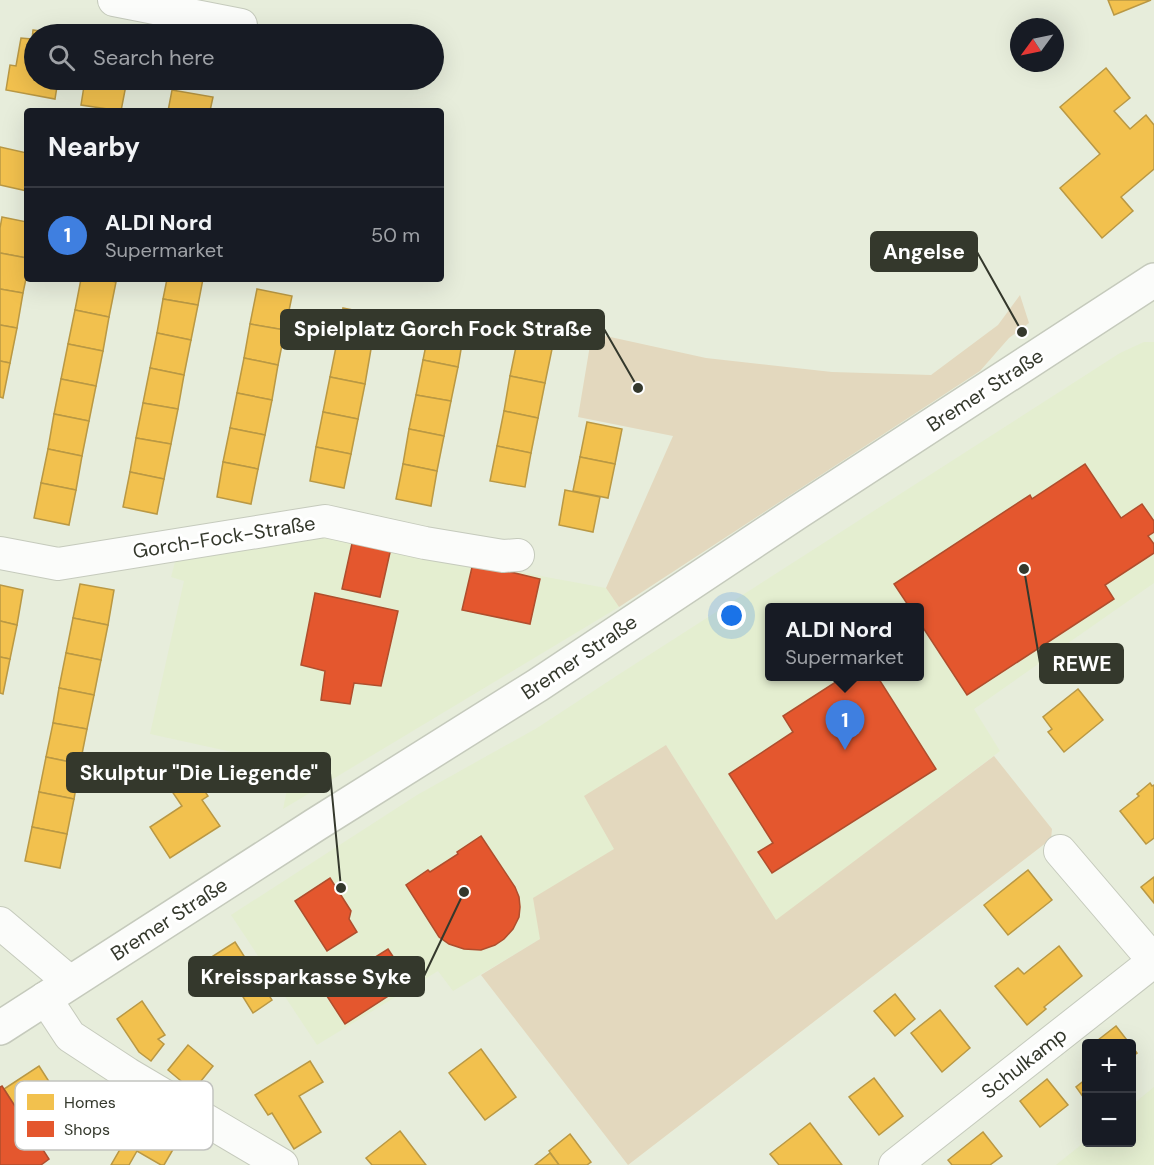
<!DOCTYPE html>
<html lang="en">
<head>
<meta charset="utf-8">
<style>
  body { margin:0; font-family:"DM Sans",sans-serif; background:#242831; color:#f1f3f6 }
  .controls { position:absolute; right:18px; bottom:18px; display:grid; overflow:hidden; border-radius:6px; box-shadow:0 6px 24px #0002 }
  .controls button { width:54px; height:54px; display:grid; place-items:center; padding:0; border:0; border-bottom:2px solid #363941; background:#171b24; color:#f1f3f6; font:30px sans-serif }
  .compass { position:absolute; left:1010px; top:18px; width:54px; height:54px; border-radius:50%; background:#171b24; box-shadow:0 6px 24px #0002; rotate:237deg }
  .you { position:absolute; left:732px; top:616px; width:21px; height:21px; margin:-15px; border:4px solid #fff; border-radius:50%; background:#1a73e8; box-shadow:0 0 0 9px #1a73e833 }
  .badge { display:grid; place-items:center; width:39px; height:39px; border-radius:50%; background:#737769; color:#fff; font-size:20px; font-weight:700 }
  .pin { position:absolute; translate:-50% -50px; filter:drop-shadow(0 2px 3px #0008) }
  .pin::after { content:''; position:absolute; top:32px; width:21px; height:18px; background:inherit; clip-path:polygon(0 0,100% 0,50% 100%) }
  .popup { position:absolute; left:765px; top:603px; width:159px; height:78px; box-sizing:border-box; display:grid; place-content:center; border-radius:6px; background:#171b24; filter:drop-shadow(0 2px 4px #0005); font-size:20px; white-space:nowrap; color:#9ea1a6 }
  .popup b { font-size:22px; color:#f1f3f6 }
  .popup::after { content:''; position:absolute; left:50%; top:100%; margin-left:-12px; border:12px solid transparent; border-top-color:#171b24 }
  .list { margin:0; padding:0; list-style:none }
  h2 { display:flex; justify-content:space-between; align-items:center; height:78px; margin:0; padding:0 24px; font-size:26px }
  h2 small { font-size:20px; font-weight:400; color:#9ea1a6 }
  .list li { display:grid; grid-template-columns:39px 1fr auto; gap:18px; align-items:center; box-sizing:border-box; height:96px; padding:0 24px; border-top:2px solid #363941 }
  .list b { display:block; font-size:22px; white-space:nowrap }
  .list p { margin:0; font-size:20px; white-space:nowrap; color:#9ea1a6 }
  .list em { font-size:20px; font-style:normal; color:#9ea1a6 }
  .icon { flex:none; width:33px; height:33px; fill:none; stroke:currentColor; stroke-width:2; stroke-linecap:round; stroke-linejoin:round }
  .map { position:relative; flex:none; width:1154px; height:1165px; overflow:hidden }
  .search { position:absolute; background:#171b24; box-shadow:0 6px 24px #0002; left:24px; top:24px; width:420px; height:66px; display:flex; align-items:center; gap:15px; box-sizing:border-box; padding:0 21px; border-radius:33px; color:#9ea1a6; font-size:22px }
  .panel { position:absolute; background:#171b24; box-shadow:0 6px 24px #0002; left:24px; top:108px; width:420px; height:174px; border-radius:6px }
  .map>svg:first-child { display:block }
</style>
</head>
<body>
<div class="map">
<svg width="1154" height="1165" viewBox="0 0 1154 1165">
  <rect width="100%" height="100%" fill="#e7eddb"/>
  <g fill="#e4eed0" fill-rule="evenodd">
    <path d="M1144,342H1154V583L974,709L1000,751L776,921L666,745L614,849L540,939L453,991L438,971L317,1045L231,915L417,795L537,728L621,673L1120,353ZM770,608H920V676H770Z"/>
    <polygon points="322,530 535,575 606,588 619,607 283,809 292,765 150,734 184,581 171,577 176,558"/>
    <polygon points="1154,1087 1154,1165 1056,1165 1086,1141 1086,1142 1132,1142 1132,1105"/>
  </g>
  <g fill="#e3d8be">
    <polygon points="1020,295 1029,323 1009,338 980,371 619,607 606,588 673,436 578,417 592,333 706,358 832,372 931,375 998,325"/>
    <polygon points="666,745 776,920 994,756 1052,829 1051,839 628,1165 481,975 540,939 533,898 614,849 584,796"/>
  </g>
  <g fill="#f2c14e" stroke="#b99844" stroke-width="1.5">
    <polygon points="1108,0 1151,0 1114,15"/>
    <polygon points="33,30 56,33 55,34 34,34 34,80 58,80 55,99 6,90 10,65 16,66 21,38 32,39"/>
    <polygon points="1106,68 1130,98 1114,111 1130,129 1146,115 1154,125 1154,169 1121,197 1133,211 1102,238 1060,188 1100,154 1060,107"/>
    <polygon points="85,80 127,80 121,111 81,105"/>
    <polygon points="172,90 213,97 210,111 168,111"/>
    <polygon points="0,147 27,153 27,191 0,185"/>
    <polygon points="2,217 27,222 27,258 0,253 0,228"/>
    <polygon points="0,253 27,258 27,274 23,293 0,289"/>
    <polygon points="81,279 102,279 116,282 109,317 75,310"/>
    <polygon points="167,279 203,279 198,305 163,299"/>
    <polygon points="0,289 23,293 17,328 0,325"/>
    <polygon points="257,289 292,296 285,330 250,324"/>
    <polygon points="163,299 198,305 191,340 157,333"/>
    <polygon points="343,308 378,315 371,349 337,342"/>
    <polygon points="75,310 109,317 103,351 68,344"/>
    <polygon points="250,324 285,330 278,365 244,358"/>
    <polygon points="0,325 17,328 10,363 0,361"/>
    <polygon points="430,325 464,332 458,367 423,360"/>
    <polygon points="157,333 191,340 184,375 150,368"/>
    <polygon points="337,342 371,349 365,384 330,377"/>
    <polygon points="517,342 552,349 545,383 510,376"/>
    <polygon points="68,344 103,351 96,386 61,379"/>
    <polygon points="244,358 278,365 272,400 237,393"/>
    <polygon points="423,360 458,367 451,401 416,395"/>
    <polygon points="0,361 10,363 3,398 0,397"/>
    <polygon points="150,368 184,375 178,409 143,403"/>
    <polygon points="510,376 545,383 538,418 504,411"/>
    <polygon points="330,377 365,384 358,419 323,412"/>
    <polygon points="61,379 96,386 89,421 54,414"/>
    <polygon points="237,393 272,400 265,435 230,428"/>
    <polygon points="416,395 451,401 444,436 409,429"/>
    <polygon points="143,403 178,409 171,444 136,438"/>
    <polygon points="504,411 538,418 531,453 497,446"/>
    <polygon points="323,412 358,419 351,454 316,447"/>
    <polygon points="54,414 89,421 82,456 48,449"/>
    <polygon points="587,422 622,429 615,464 580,457"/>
    <polygon points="230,428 265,435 258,469 223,462"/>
    <polygon points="409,429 444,436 437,471 403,464"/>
    <polygon points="136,438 171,444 164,479 130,472"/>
    <polygon points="497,446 531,453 525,487 490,481"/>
    <polygon points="316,447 351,454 344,488 310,481"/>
    <polygon points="48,449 82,456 76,490 41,483"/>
    <polygon points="580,457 615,464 608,498 573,491"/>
    <polygon points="223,462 258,469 251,504 217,497"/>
    <polygon points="403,464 437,471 431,506 396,499"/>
    <polygon points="130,472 164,479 157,514 123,507"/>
    <polygon points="41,483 76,490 69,525 34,518"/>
    <polygon points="565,490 600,497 593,532 559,525"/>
    <polygon points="80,584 114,590 108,625 73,618"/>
    <polygon points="0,585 23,590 17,625 0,621"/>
    <polygon points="73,618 108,625 101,660 66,653"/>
    <polygon points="0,621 17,625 10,659 0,657"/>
    <polygon points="66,653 101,660 94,695 59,688"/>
    <polygon points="0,657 10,659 3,694 0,693"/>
    <polygon points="59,688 94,695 87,729 53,723"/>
    <polygon points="1078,689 1103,720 1064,752 1048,732 1052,729 1043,717"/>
    <polygon points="53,723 87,729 80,764 46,757"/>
    <polygon points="46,757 80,764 74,799 39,792"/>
    <polygon points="190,769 208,796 202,800 220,826 170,858 150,827 182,806 167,784"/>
    <polygon points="1150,783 1152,786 1154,785 1154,838 1146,844 1120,811 1139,796 1137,794"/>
    <polygon points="39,792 74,799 67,834 32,827"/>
    <polygon points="32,827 67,834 60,868 25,861"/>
    <polygon points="1028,870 1052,900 1008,935 984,905"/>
    <polygon points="1154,877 1154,903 1141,887"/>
    <polygon points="235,942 272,1000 253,1013 235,984 218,995 199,965"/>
    <polygon points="1059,946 1082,976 1044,1007 1046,1009 1027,1025 995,986 1018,968 1024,974"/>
    <polygon points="895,994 915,1019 895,1036 874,1011"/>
    <polygon points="142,1001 165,1035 158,1039 164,1044 151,1061 139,1052 117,1019"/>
    <polygon points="940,1010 970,1048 942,1072 911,1033"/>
    <polygon points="1116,1026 1130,1044 1093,1044"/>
    <polygon points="188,1045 213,1066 193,1091 168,1070"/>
    <polygon points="1132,1046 1137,1053 1132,1057"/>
    <polygon points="481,1049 516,1097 485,1120 449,1073"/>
    <polygon points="310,1061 323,1082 299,1096 321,1132 294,1149 272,1113 268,1115 255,1095"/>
    <polygon points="39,1066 64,1105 29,1128 4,1089"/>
    <polygon points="874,1078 903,1116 879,1135 849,1097"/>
    <polygon points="1047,1079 1068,1105 1040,1127 1020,1101"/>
    <polygon points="1086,1079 1086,1101 1076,1087"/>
    <polygon points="142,1111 182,1134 164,1165 161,1165 137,1151 129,1165 111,1165"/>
    <polygon points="810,1123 842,1165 779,1165 770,1154"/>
    <polygon points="400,1131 426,1165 372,1165 366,1158"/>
    <polygon points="983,1132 1002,1156 990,1165 952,1165 948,1160"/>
    <polygon points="570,1134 591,1162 587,1165 559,1165 549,1151"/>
    <polygon points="550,1153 559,1165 535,1165"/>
  </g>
  <g fill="#e4572e" stroke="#af4e2d" stroke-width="1.5">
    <polygon points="1085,464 1121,518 1142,504 1154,521 1154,532 1148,536 1154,544 1154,553 1105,585 1114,599 967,695 920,623 920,608 910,608 894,584 1030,495 1032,499"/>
    <polygon points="353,539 391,548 380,597 342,589"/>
    <polygon points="473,563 540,579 530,624 462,610"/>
    <polygon points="315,593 398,611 381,686 354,683 350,704 321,700 325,671 301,665"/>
    <polygon points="845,676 877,676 936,769 772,873 758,852 773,843 729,774 793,732 783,716"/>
    <polygon points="481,836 515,887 519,897 520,907 519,917 513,929 504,939 495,945 481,950 464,949 449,944 439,937 406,885 428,870 430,872 458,854 457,852"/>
    <polygon points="330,878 351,911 349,919 357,932 327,951 295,901"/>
    <polygon points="388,949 410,982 345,1024 323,990"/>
    <polygon points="2,1086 49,1159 41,1165 0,1165 0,1087"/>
  </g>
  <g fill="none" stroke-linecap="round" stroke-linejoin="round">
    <g stroke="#c5cabc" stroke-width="34">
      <g id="minor">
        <polyline points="114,0 241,25"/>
        <polyline points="0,553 58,564 325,521 425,543 503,556 518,555"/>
        <polyline points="1060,851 1154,961"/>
        <polyline points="0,923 70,982"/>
        <polyline points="45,998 70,1036 128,1074 282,1165"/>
        <polyline points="895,1165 1154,961"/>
      </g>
    </g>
    <g stroke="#c5cabc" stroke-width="36">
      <polyline id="major" points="0,1028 315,825 538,685 798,512 1154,280"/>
    </g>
    <use href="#minor" stroke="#fbfcfa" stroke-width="32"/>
    <use href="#major" stroke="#fbfcfa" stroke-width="33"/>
  </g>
  <g text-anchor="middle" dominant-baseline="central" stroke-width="6" stroke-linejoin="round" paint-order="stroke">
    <g font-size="20" fill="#34382c" stroke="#fff">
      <text transform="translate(985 390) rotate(-33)">Bremer Straße</text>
      <text transform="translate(224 537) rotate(-9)">Gorch-Fock-Straße</text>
      <text transform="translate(579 657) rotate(-34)">Bremer Straße</text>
      <text transform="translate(169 919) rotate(-33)">Bremer Straße</text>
      <text transform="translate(1024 1063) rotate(-38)">Schulkamp</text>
    </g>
  </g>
  <rect x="15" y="1081" width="198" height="69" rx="9" fill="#fff" stroke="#c2c3c0" stroke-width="1.5"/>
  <rect x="27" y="1094" width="27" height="16" fill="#f2c14e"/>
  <rect x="27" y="1121" width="27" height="16" fill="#e4572e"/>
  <g font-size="16" fill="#34382c">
    <text x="64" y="1108">Homes</text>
    <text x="64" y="1135">Shops</text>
  </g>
  <path fill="none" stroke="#34382c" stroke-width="2" d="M1022 332L977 252M638 388L604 329M1024 569L1040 663M341 888L330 773M464 892L424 976"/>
  <g fill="#34382c" stroke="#fff" stroke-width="2">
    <circle cx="1022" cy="332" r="6"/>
    <circle cx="638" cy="388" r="6"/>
    <circle cx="1024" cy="569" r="6"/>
    <circle cx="341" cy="888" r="6"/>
    <circle cx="464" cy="892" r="6"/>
  </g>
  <g fill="#34382c" stroke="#34382c" stroke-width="2">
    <rect x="871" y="232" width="106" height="39" rx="6"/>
    <rect x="281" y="310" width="323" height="39" rx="6"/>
    <rect x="1040" y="644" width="83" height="39" rx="6"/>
    <rect x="67" y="753" width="263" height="39" rx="6"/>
    <rect x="189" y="957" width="235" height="39" rx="6"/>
  </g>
  <g font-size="21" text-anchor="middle" font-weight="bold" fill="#fff">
    <text x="924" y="259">Angelse</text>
    <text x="443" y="336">Spielplatz Gorch Fock Straße</text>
    <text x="1082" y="671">REWE</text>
    <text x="199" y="780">Skulptur "Die Liegende"</text>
    <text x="306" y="984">Kreissparkasse Syke</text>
  </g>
</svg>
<div class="controls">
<button>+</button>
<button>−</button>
</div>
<svg class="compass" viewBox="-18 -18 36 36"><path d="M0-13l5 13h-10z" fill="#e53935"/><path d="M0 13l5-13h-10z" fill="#9ea1a6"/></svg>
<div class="you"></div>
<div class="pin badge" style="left:845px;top:750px;background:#3f7fe0">1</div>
<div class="popup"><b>ALDI Nord</b>Supermarket</div>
<div class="search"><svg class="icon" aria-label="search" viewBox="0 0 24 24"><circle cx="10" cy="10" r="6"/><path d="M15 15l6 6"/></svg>Search here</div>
<section class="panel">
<h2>Nearby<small></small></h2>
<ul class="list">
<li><span class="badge" style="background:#3f7fe0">1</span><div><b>ALDI Nord</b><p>Supermarket</p></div><em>50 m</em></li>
</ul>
</section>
</div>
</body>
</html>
